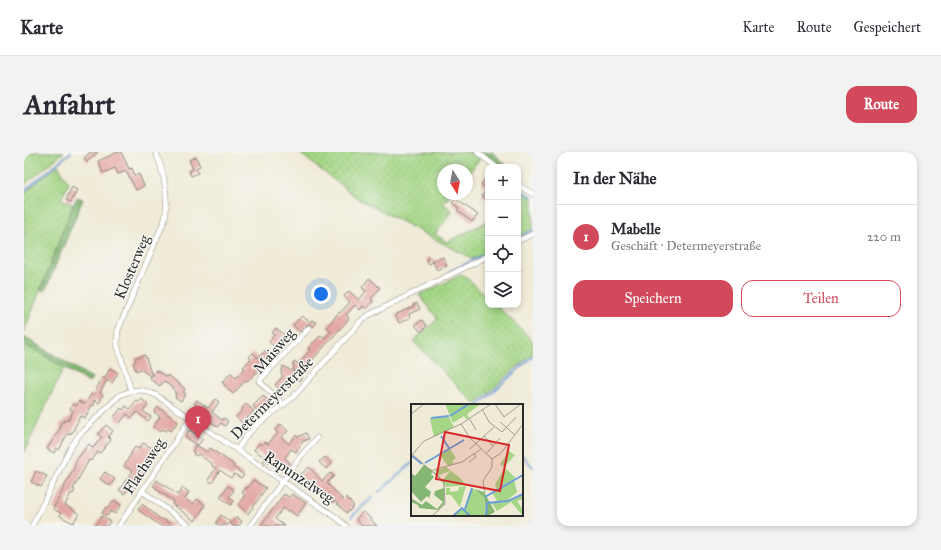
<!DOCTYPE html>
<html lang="de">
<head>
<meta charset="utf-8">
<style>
  body { margin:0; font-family:"IM FELL Great Primer",serif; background:#f2f2f3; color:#2b2b33 }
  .controls { position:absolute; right:12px; top:12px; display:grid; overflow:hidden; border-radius:8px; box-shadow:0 2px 6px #0003 }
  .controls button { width:36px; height:36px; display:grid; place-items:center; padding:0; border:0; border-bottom:1px solid #e1e1e2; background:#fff; color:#2b2b33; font:20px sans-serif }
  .compass { position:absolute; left:413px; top:12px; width:36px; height:36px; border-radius:50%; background:#fff; box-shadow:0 2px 6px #0003; rotate:169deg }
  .you { position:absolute; left:297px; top:142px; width:14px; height:14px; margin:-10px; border:3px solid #fff; border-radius:50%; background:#1a73e8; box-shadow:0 0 0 6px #1a73e833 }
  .badge { display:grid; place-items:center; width:26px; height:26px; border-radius:50%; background:#d1495b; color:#fff; font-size:13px; font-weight:700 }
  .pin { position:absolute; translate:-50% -33px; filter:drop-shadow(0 1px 2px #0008) }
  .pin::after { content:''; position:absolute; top:21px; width:14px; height:12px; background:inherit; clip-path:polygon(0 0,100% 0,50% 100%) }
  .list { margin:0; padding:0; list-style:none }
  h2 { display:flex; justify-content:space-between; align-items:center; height:52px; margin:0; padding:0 16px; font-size:17px }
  h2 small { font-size:13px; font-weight:400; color:#7c7c81 }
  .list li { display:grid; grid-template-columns:26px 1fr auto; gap:12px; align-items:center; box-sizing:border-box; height:64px; padding:0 16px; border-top:1px solid #e1e1e2 }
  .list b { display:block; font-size:15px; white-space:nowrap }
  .list p { margin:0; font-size:13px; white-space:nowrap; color:#7c7c81 }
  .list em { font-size:13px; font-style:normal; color:#7c7c81 }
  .actions { display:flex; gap:8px; padding:12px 16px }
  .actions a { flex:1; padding:9px 0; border:1px solid #d1495b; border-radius:12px; text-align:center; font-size:14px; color:#d1495b }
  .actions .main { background:#d1495b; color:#fff }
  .icon { flex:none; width:22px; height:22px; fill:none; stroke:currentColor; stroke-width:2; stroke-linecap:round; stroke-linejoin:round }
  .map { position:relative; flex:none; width:509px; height:374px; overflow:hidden; border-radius:12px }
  header { display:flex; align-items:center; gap:24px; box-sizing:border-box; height:56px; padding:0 20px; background:#fff; border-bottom:1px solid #e1e1e2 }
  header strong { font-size:19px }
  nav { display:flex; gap:22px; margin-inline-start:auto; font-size:14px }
  .intro { display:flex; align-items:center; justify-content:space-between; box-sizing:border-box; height:96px; padding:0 24px }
  h1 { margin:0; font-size:28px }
  .button { padding:10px 18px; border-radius:12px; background:#d1495b; color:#fff; font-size:14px; font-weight:700 }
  main { display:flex; gap:24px; padding:0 24px }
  aside { flex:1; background:#fff; border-radius:12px; box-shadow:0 2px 6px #0003 }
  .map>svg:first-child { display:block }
</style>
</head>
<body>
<header>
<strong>Karte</strong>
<nav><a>Karte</a><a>Route</a><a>Gespeichert</a></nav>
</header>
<div class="intro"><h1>Anfahrt</h1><a class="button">Route</a></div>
<main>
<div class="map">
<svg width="509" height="374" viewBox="0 0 509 374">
  <defs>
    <pattern id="grass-dots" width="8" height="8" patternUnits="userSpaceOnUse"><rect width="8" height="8" fill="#a4d686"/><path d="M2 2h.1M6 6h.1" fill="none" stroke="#8db874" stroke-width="1.8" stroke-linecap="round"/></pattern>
    <pattern id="forest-crowns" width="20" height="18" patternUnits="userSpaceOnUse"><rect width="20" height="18" fill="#83b773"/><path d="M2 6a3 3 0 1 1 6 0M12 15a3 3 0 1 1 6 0" fill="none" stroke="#6b955f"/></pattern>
  </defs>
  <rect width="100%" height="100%" fill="#f6f6f2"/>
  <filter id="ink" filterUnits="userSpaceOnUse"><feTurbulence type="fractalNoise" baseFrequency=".025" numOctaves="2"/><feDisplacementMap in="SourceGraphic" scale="8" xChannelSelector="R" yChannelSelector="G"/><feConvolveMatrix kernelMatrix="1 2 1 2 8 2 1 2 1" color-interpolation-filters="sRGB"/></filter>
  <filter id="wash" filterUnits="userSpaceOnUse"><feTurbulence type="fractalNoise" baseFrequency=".012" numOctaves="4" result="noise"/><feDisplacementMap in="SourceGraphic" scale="16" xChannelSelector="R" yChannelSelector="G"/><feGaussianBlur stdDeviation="0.9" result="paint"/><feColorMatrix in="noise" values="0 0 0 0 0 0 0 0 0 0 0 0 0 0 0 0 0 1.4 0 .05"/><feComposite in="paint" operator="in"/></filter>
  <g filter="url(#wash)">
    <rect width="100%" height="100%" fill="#f0ebd7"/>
    <g fill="url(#grass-dots)" stroke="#688058">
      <polygon points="0,0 40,0 0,33"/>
      <polygon points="274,0 446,0 456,6 443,24 443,18 419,18 419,42 429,42 418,51 429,59 411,82 423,90 464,69 464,100 449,107 336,48"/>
      <polygon points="34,13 45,31 37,47 49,53 0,180 0,41"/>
      <polygon points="494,37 509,46 509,77 494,85"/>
      <polygon points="439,122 464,146 464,153 472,153 509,189 509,201 451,252 389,189 414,167 395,143"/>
      <polygon points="2,193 40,215 0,301 0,196"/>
    </g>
    <g fill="url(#forest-crowns)" stroke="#57714f">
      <polygon points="456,0 468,0 484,15 475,15"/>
      <polygon points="53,45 59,47 21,139 17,138 49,53"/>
      <polygon points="0,185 68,226 65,231 0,192"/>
    </g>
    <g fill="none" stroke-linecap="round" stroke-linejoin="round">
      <g stroke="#6a9ed6" stroke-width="2">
        <polyline points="496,38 509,45"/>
        <polyline points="0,39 47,0"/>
        <polyline points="494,86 509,78"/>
        <polyline points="425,120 464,101"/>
        <polyline points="454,253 509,204"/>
        <polyline points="498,303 509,315"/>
        <polyline points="355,340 388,311"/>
        <polyline points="327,365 349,345"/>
      </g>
    </g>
    <g id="blocks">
      <g fill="#e3a6a2">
        <polygon points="66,0 74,0 63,10 60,6"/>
        <polygon points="94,0 97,0 105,17 108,16 111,24 115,22 120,34 112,38 102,19 94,22 91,16 79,21 74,9"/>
        <polygon points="172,5 176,14 172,16 174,21 167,24 165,19 169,17 165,8"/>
        <polygon points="464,23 464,48 458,44 463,36 457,32"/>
        <polygon points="48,35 53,38 47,50 42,48"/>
        <polygon points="432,47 454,63 448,70 433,58 435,56 428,51"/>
        <polygon points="406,105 409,110 419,105 423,114 413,118 409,110 405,112 402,107"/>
        <polygon points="345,126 356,136 347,147 349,149 342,157 339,154 336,158 331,153 322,163 325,166 323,169 275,223 279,225 275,229 272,226 259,241 251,233 259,224 257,222 259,214 270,220 269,211 271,209 274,212 286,198 284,196 297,183 301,186 307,179 303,175 315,160 316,161 326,150 320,144 325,139 335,148 342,139 338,136"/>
        <polygon points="393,151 396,157 385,162 386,166 375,171 371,163 390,154 389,153"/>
        <polygon points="278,164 286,170 288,168 293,171 289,175 287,173 284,172 276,180 269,173"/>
        <polygon points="398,168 403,174 397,180 391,173"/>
        <polygon points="252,176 261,183 255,189 257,191 252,196 245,190 250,183 248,181"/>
        <polygon points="241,199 247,204 229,224 223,229 222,228 209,242 198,230 207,221 212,226 221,216 219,215 227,207 225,205 229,201 234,206"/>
        <polygon points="121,203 128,224 132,218 143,225 144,223 161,237 159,240 162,242 157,249 151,245 152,241 150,240 151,238 140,229 136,234 126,227 127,225 117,217 112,219 109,211 112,209 111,206"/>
        <polygon points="86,216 94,221 88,231 83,228 76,241 79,243 75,251 70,248 70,254 68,253 61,266 56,264 48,281 46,281 45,283 43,282 35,298 32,296 30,301 23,297 37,275 35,275 37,270 39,271 40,268 42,269 43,267 45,267 49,259 46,257 49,252 52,254 55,249 61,252 67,242 70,243 78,225 80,227"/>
        <polygon points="239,244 246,250 235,261 229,254"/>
        <polygon points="118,247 124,253 119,259 127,265 124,269 113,260 108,266 103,262 96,271 90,265 97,256 99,258 102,254 106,257 113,249 115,250"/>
        <polygon points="191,247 195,250 188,260 198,268 200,266 204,269 201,274 197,271 194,275 169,257 172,253 170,252 173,248 184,256"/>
        <polygon points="222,252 230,259 218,271 212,265 219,257 218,256"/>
        <polygon points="134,255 154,270 147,279 144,277 142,279 138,277 136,280 129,275 136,265 130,260"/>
        <polygon points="257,272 264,279 257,285 265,292 272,283 274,285 282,281 285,287 279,289 272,300 267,297 261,306 266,311 260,320 246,309 243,312 239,309 242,306 230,298 235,291 238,293 240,290 244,292 254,281 251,278"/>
        <polygon points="82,273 89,279 84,285 87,288 76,301 74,300 67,309 65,308 49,337 51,338 49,342 47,341 41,353 55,362 49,371 36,364 37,361 29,357 50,316 53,307 65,292 69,296 78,285 74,282"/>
        <polygon points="165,278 179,287 174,293 161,285"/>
        <polygon points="119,291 134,299 133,303 130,307 129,306 109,338 105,336 100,342 95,338 109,319 100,314 111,295 115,297"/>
        <polygon points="172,293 183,300 186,296 210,313 209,315 220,323 217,326 210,322 207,326 196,318 188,331 184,328 192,316 188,314 188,312 174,302 172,304 169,302 170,300 168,299"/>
        <polygon points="301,305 308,312 302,317 295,310"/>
        <polygon points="285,315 298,329 306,321 310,324 303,331 319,348 322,345 330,354 323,361 310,349 308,351 298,340 296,341 292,336 290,338 276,323"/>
        <polygon points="12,319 23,324 17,335 7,330"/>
        <polygon points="81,320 91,327 86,334 76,327"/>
        <polygon points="133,328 154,343 159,336 165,340 161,347 169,352 173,347 181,353 171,369 148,352 150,349 132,337 133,336 129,334"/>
        <polygon points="229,328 242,336 224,362 214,353 221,343 218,341 222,335 223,337"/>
        <polygon points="204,334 210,338 205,345 210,349 207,353 196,345"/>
        <polygon points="260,342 265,345 268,342 282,351 273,364 265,358 264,359 259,356 251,367 261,374 238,374 238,372"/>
        <polygon points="90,348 97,353 91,362 87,359 83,364 78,361 82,355 84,356"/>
        <polygon points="118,352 138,368 139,367 149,374 137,374 114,358"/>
        <polygon points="339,360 344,364 353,374 338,374 332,367"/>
        <polygon points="197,363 206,370 203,374 200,372 199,374 196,374 192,371"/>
        <polygon points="78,364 86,369 83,374 71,374"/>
        <polygon points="212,365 218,369 215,374 209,374 207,372"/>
      </g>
    </g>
  </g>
  <g filter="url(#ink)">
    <use href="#blocks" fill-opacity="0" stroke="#8e8b81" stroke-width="1"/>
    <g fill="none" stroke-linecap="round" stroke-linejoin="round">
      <g stroke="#8e8b81" stroke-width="6">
        <g id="street">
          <polyline points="453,0 472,15"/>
          <polyline points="494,33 509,42"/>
          <polyline points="494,89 509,82"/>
          <path d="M107,239L93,192L94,178L141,67C145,44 140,21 132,0"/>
          <polyline points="260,253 235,229 285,176"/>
          <polyline points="213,298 223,283 233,273 269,245 338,168 345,163 464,104"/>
          <polyline points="118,339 166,374"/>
          <polyline points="8,374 47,295 55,283 96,243 107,239 118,238 132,243 313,366 322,374"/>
          <polyline points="95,374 166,267"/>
          <polyline points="226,374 277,304 293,286"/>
          <polyline points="504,374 509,369"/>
        </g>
      </g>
      <use href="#street" stroke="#fff" stroke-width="5"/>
    </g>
  </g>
  <g text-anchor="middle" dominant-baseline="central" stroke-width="3" stroke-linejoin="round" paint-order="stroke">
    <g font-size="15" fill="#2b2b2b" stroke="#f6f6f2">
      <text transform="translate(108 115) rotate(-67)">Klosterweg</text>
      <text transform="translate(250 199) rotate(-49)">Maisweg</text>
      <text transform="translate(248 246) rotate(-45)">Determeyerstraße</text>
      <text transform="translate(120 314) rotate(-57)">Flachsweg</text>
      <text transform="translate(275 325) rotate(34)">Rapunzelweg</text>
    </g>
  </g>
  <g transform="translate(387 252)">
    <rect width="112" height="112" fill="#f0ebd7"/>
    <path d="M34,0H70L56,10L58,14L55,15L53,12L42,19ZM38,13L43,23L23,33L19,15ZM39,45L45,54L41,57L43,60L37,62L29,51ZM98,47L104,51L93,63L89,60ZM35,63L48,73L55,81L35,83L32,76L39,67L28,71L24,67ZM94,64L105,74L85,85L84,80ZM103,76L106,88L96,97H86L81,88ZM55,82L49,103L40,91H35V84H39V88L47,87L48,83ZM61,84L73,93L75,112H42L51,105H54ZM112,91V95L106,97L112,106V112L100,98L86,107L81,99L96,98Z" fill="#a4d686"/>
    <path d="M13,61L21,66L27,71L33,78V100L27,106L8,104L7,101L0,98V94L11,101L15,97L26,105L32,98L23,91L24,87L33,84L32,79L22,67L20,70L23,73L14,83L20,88L18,94L16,92L10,98L0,87V69L4,72ZM63,85L73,88L84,108L76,112L73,93Z" fill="#83b773"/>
    <path fill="none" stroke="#6a9ed6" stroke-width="2" d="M39,12L58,0M20,14L38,12M30,32L38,44M1,52L11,60M14,59L53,36M74,93L112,71M54,105L61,84M42,112L51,104L59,112M75,112L76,99L97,97L112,90"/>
    <path fill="none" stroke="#a19e92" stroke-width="1" d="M84,0L93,13L110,0M71,5L78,18L91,28L105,13M0,10L13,0M58,14L65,26M89,18L104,31M50,20L59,34L81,55L90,49L112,20M73,32L82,42M59,45L83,23M1,50L33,78L34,100L21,112M75,50L89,34M1,51L13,37L50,20L80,0M58,58L65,53L63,49M22,66L51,58L70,45M74,89L72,77L81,63V55"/>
    <path fill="#d62828" fill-opacity="0.15" stroke="#d62828" stroke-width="2" d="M34,28L98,41L89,87L25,75Z"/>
    <rect width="112" height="112" fill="none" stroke="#2b2b2b" stroke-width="2"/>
  </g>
</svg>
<div class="controls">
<button>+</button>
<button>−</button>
<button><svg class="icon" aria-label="locate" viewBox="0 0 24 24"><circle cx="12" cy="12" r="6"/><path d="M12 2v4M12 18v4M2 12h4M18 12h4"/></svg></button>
<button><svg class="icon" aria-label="layers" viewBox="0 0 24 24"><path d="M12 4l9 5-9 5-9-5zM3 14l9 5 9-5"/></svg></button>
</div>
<svg class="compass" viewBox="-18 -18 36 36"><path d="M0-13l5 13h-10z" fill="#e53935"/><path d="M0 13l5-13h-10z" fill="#7c7c81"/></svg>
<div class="you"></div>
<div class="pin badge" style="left:174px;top:287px">1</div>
</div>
<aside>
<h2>In der Nähe<small></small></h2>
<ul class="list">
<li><span class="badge">1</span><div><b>Mabelle</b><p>Geschäft · Determeyerstraße</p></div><em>220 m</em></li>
</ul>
<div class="actions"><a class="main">Speichern</a><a>Teilen</a></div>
</aside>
</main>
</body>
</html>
